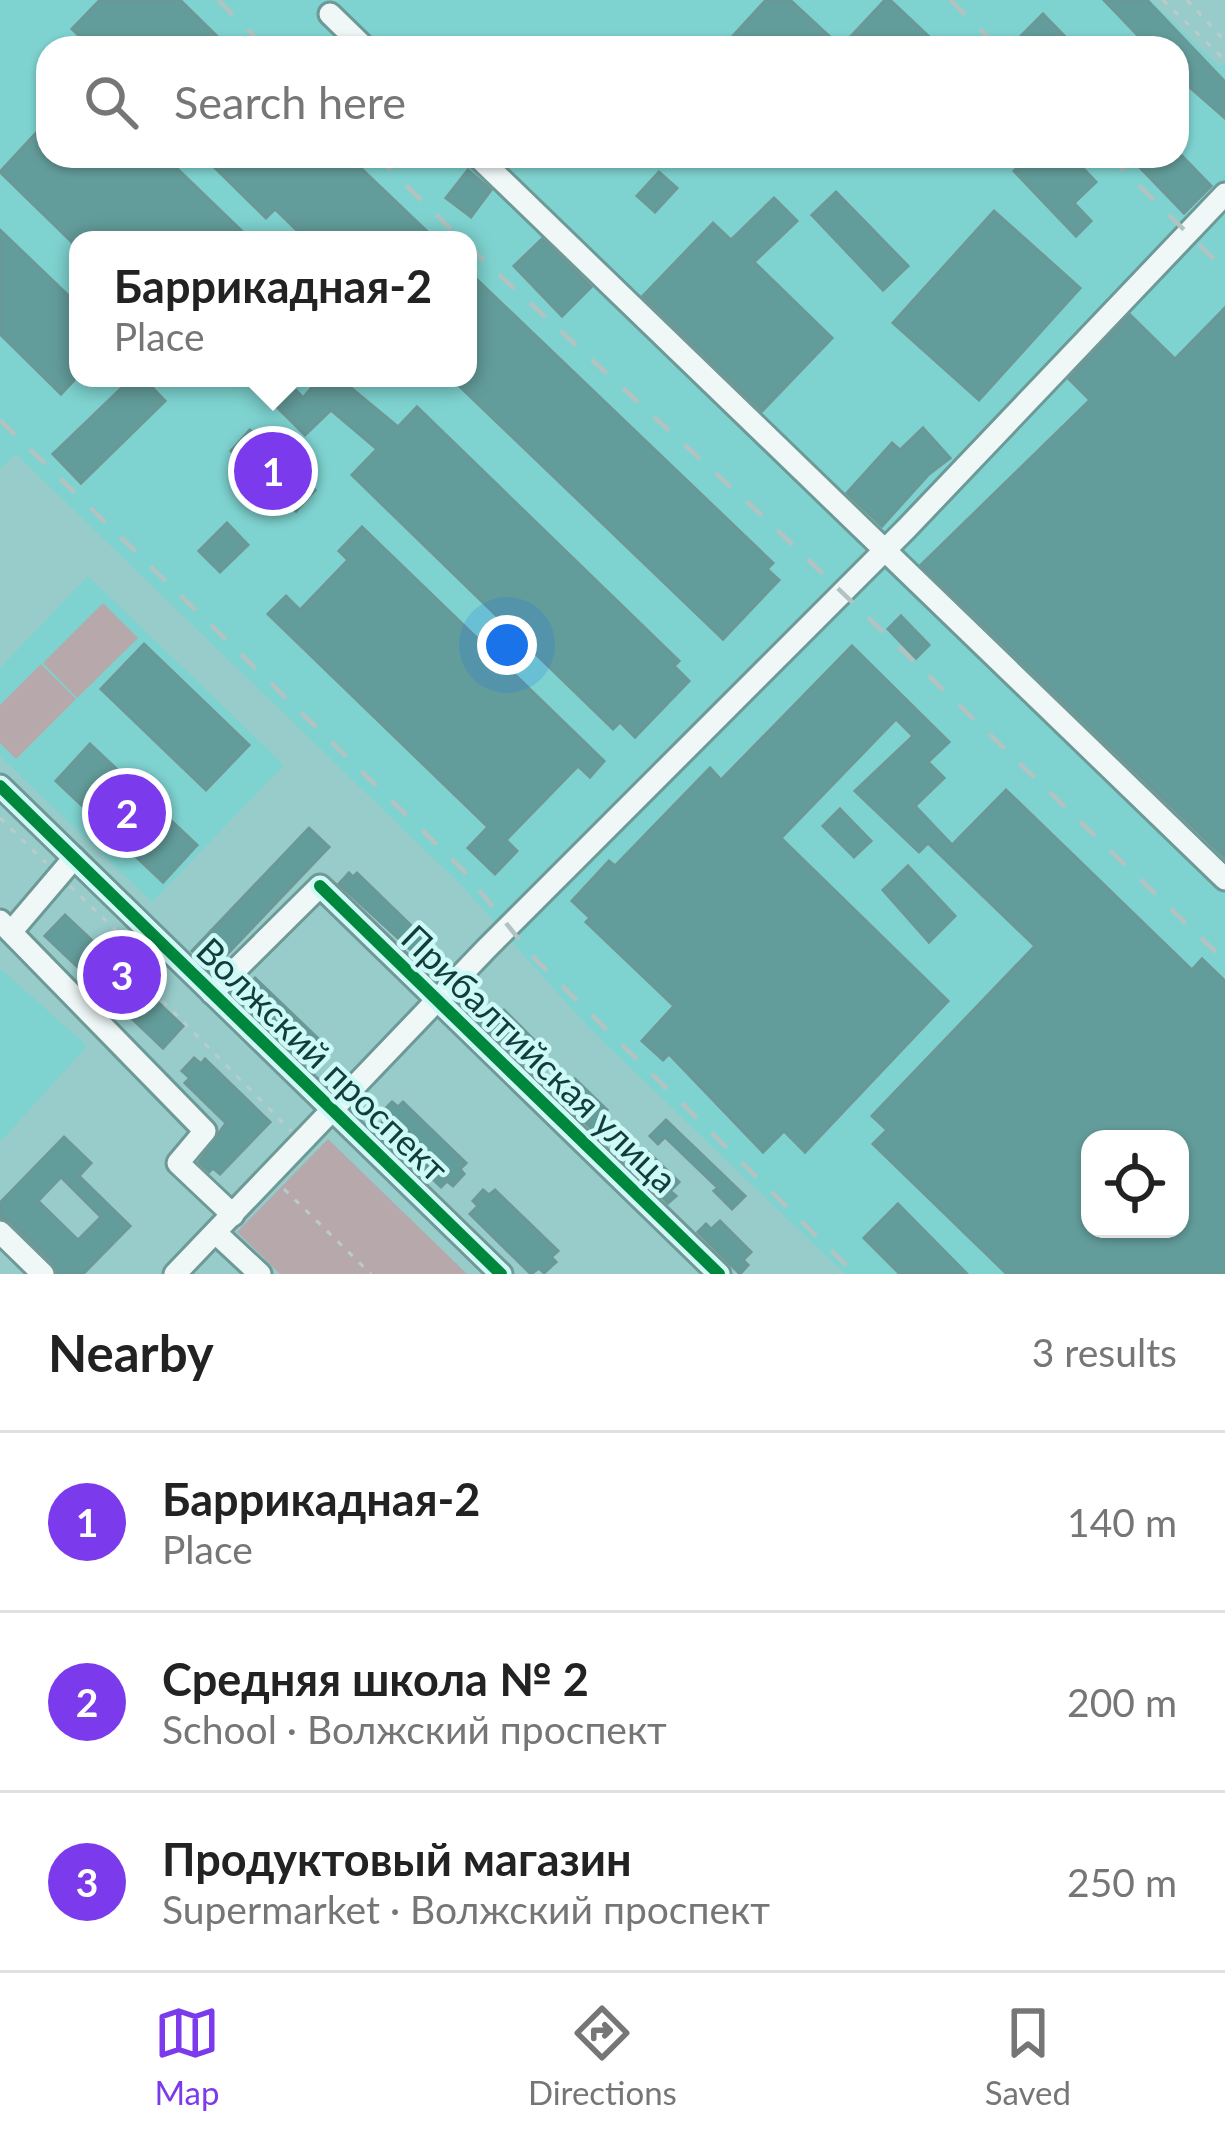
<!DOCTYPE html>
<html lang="en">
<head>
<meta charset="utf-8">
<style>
  body { margin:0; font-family:Lato,sans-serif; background:#f2f2f2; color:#222 }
  .controls { position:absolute; right:36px; bottom:36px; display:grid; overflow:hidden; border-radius:24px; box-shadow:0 3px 9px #0004 }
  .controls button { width:108px; height:108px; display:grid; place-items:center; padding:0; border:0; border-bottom:3px solid #e0e0e0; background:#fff; color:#222; font:60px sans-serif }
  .you { position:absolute; left:507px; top:645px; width:42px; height:42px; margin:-30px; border:9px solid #fff; border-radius:50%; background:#1a73e8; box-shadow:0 0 0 18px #1a73e833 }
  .badge { display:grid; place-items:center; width:78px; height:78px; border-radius:50%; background:#7c3aed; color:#fff; font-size:39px; font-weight:700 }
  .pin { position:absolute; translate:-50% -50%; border:6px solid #fff; box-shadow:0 3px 12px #0006 }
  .popup { position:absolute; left:69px; top:231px; width:408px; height:156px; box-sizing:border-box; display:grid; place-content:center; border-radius:24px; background:#fff; filter:drop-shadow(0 3px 9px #0005); font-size:39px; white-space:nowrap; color:#767676 }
  .popup b { font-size:45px; color:#222 }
  .popup::after { content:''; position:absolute; left:50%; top:100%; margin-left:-24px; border:24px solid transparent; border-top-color:#fff }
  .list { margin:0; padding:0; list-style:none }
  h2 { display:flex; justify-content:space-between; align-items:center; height:156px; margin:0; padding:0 48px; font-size:51px }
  h2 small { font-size:39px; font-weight:400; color:#767676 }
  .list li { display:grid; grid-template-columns:78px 1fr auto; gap:36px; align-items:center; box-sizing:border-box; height:180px; padding:0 48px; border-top:3px solid #e0e0e0 }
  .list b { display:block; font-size:45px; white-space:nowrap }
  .list p { margin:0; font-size:39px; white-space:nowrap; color:#767676 }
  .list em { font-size:39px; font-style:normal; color:#767676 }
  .icon { flex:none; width:66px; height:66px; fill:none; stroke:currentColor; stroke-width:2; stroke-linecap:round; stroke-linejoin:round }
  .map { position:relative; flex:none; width:1225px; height:1274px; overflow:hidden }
  .search { position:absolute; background:#fff; box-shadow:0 3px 9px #0004; left:36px; right:36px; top:36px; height:132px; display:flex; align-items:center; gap:30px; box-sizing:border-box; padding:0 42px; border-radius:36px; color:#767676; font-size:45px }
  .sheet { height:696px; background:#fff }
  nav { display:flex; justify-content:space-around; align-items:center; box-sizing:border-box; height:168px; border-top:3px solid #e0e0e0; background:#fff; font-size:33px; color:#767676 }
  nav a { display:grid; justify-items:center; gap:6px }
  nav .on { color:#7c3aed }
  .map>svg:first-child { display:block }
</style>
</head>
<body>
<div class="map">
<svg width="1225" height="1274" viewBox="0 0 1225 1274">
  <rect width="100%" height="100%" fill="#97ccca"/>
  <g fill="#7ed3d0" fill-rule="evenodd">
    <path d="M0,0H1151L1219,67L1225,64V1274H845L590,1029L465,889L16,454L0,469ZM48,48H1177V156H48ZM78,240H468V378H78ZM1090,1139H1180V1229H1090Z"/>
    <polygon points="88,576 284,765 152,902 0,756 0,668"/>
    <polygon points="0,968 87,1046 0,1142"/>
  </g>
  <g fill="#b6a8ab">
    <polygon points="103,603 138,638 77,698 43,663"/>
    <polygon points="41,664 76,699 16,759 0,743 0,705"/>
    <polygon points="328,1139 467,1274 280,1274 237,1232"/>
  </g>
  <g fill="#639d9b" stroke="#6b9896" stroke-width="3" fill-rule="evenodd">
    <polygon points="100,0 180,0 229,48 92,48 72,29"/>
    <polygon points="766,0 790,0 841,47 885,0 890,0 941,48 746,48 733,36"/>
    <polygon points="1104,0 1147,0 1225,82 1225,118 1177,76 1177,48 1150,48"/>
    <polygon points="1043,14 1076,48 1030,48 1020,37"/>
    <polygon points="48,120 48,156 164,156 251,240 78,240 78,248 0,172"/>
    <polygon points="203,156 348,156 436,240 307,240 275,209 266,218"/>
    <polygon points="1030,156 1071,156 1096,182 1074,203 1091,221 1076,236 1014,171"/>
    <polygon points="1129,156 1182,156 1211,186 1184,213"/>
    <polygon points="468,170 491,190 471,217 446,198"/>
    <polygon points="659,172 677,188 655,212 637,196"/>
    <polygon points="836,192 908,266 883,290 812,215"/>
    <polygon points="774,198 797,221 754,262 832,338 762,411 643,296 713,223 731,240"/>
    <polygon points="994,211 1080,288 979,400 893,323"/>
    <polygon points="0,230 78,305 78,376 61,394 0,334"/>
    <polygon points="542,239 591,287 562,316 514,266"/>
    <polygon points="468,271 773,563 767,569 779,580 723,639 451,378 468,378"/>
    <polygon points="1225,308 1225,858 921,565 1090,400 1069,379 1130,315 1175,359"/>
    <polygon points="132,378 143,378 165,401 81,483 53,454"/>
    <polygon points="320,378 339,378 398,427 417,407 679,661 674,666 689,681 635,737 620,722 613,729 352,475 377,449 331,410 305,435 275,405 293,387 303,398"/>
    <polygon points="923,428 950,458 929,474 882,526 847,493 892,443 900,450"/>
    <polygon points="250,430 315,490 296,511 231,451"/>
    <polygon points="227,523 248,545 220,572 199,551"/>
    <polygon points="362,527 604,761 590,777 578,766 506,840 517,851 495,874 468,848 488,827 268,614 286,596 300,610 348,560 339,551"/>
    <polygon points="901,616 929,645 916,658 888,629"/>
    <polygon points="144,644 249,745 206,790 101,689"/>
    <path d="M852,646L949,742L928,762L944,778L915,806L952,845L1006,790L1192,970L1202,959L1225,981V1274H1007L873,1144L887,1130L872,1116L1035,946L928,843L919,852L855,791L913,736L896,719L781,838L948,1001L805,1152L784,1131L763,1152L669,1054L663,1060L642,1041L674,1006L586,922L590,918L572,901L609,861L615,866L710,768L721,780ZM1090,1139H1180V1229H1090Z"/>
    <polygon points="90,744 197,845 163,882 56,781"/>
    <polygon points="840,809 871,841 854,857 823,826"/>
    <polygon points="309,828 329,847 212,970 192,951"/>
    <polygon points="908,866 955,916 929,942 883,890"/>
    <polygon points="349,873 353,877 357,873 430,944 426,948 430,952 422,960 339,884"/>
    <polygon points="65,915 183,1026 163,1048 45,936"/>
    <polygon points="255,978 329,1049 325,1053 328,1057 320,1065 317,1062 312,1067 238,996 236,990 248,979 251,982"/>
    <polygon points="504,1010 535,1041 527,1050 532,1055 524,1063 481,1022 490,1013 495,1019"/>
    <polygon points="194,1058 201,1064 205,1059 270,1122 220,1174 213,1168 209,1172 199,1162 226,1123 185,1083 190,1078 182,1071"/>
    <polygon points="575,1079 607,1110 598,1118 604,1124 595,1132 553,1091 561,1082 567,1088"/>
    <polygon points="392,1102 398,1107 403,1102 466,1163 460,1169 464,1174 453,1186 447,1181 441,1187 378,1127 386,1118 381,1113"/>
    <polygon points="666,1120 745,1196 732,1209 714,1191 718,1188 665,1137 658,1144 650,1136"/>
    <path d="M64,1137L91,1163L79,1176L130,1226L83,1274H58L53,1263L10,1221L0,1217V1203ZM61,1177L101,1217L78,1240L38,1201Z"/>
    <polygon points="647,1151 679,1182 670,1191 676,1196 668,1203 626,1162 633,1154 639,1160"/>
    <polygon points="483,1190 489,1195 495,1190 558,1251 551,1257 556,1262 544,1273 539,1268 531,1274 470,1214 478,1206 473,1201"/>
    <polygon points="898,1204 967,1274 900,1274 864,1238"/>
    <polygon points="720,1221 751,1252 743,1260 748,1265 740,1274 698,1232 706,1224 711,1229"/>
  </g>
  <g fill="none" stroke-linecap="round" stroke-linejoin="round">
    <g stroke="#6d9997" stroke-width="27">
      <g id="minor">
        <polyline points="330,14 365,48"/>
        <polyline points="477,156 1225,879"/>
        <polyline points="0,786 501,1274"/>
        <polyline points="0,921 205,1131 178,1163 233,1215"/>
        <polyline points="11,932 74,858"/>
        <polyline points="212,993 320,886 719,1274"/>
        <polyline points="0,1232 43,1274"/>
        <polyline points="216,1233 260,1274"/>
        <polyline points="175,1274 486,949 907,528 1225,194"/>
      </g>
    </g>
    <g stroke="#bbcbcb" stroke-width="3" stroke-dasharray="6 9" stroke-linecap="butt">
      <polyline points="1163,0 1225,60"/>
      <polyline points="1187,0 1225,41"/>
      <polyline points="0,818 46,863"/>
      <polyline points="70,886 124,938 143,981 291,1131"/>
      <polyline points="284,1189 371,1274"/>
    </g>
    <use href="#minor" stroke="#eff7f7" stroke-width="21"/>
    <g stroke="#b3c3c2" stroke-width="4.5" stroke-dasharray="21 21" stroke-linecap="butt">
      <polyline points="218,0 266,48"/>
      <polyline points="950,0 999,48"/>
      <polyline points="376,156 462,240"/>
      <polyline points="1109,156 1225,270"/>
      <polyline points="468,246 770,523 1225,961"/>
      <polyline points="0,420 463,870 535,959 855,1274"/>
    </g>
    <g stroke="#cdf9f7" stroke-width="20">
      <g id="cycleway">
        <polyline points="0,786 501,1274"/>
        <polyline points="320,886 719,1274"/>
      </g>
    </g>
    <use href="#cycleway" stroke="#00873e" stroke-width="12"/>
  </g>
  <g text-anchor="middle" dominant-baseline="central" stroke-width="9" stroke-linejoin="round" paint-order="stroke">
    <g font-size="36" fill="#123c3b" stroke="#cdf9f7">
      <text transform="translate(540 1058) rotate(44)">Прибалтийская улица</text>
      <text transform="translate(323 1059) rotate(44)">Волжский проспект</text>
    </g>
  </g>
</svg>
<div class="controls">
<button><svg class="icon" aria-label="locate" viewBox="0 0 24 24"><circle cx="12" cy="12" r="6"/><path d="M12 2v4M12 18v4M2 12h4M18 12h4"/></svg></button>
</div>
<div class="you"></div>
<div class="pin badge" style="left:273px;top:471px">1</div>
<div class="popup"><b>Баррикадная-2</b>Place</div>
<div class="pin badge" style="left:127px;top:813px">2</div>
<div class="pin badge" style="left:122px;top:975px">3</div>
<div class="search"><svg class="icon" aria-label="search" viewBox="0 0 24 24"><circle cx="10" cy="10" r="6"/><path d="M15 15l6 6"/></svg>Search here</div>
</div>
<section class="sheet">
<h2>Nearby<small>3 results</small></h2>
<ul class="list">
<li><span class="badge">1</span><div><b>Баррикадная-2</b><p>Place</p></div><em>140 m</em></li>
<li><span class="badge">2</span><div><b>Средняя школа № 2</b><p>School · Волжский проспект</p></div><em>200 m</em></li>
<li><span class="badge">3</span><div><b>Продуктовый магазин</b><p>Supermarket · Волжский проспект</p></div><em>250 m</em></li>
</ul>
</section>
<nav>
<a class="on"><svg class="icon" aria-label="map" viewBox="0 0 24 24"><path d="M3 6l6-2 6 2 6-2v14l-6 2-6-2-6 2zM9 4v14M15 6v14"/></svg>Map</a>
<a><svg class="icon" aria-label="directions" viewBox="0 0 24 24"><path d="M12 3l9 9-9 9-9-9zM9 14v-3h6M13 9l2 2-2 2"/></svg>Directions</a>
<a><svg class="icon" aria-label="saved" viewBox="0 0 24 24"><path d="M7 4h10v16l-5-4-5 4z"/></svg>Saved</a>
</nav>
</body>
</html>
